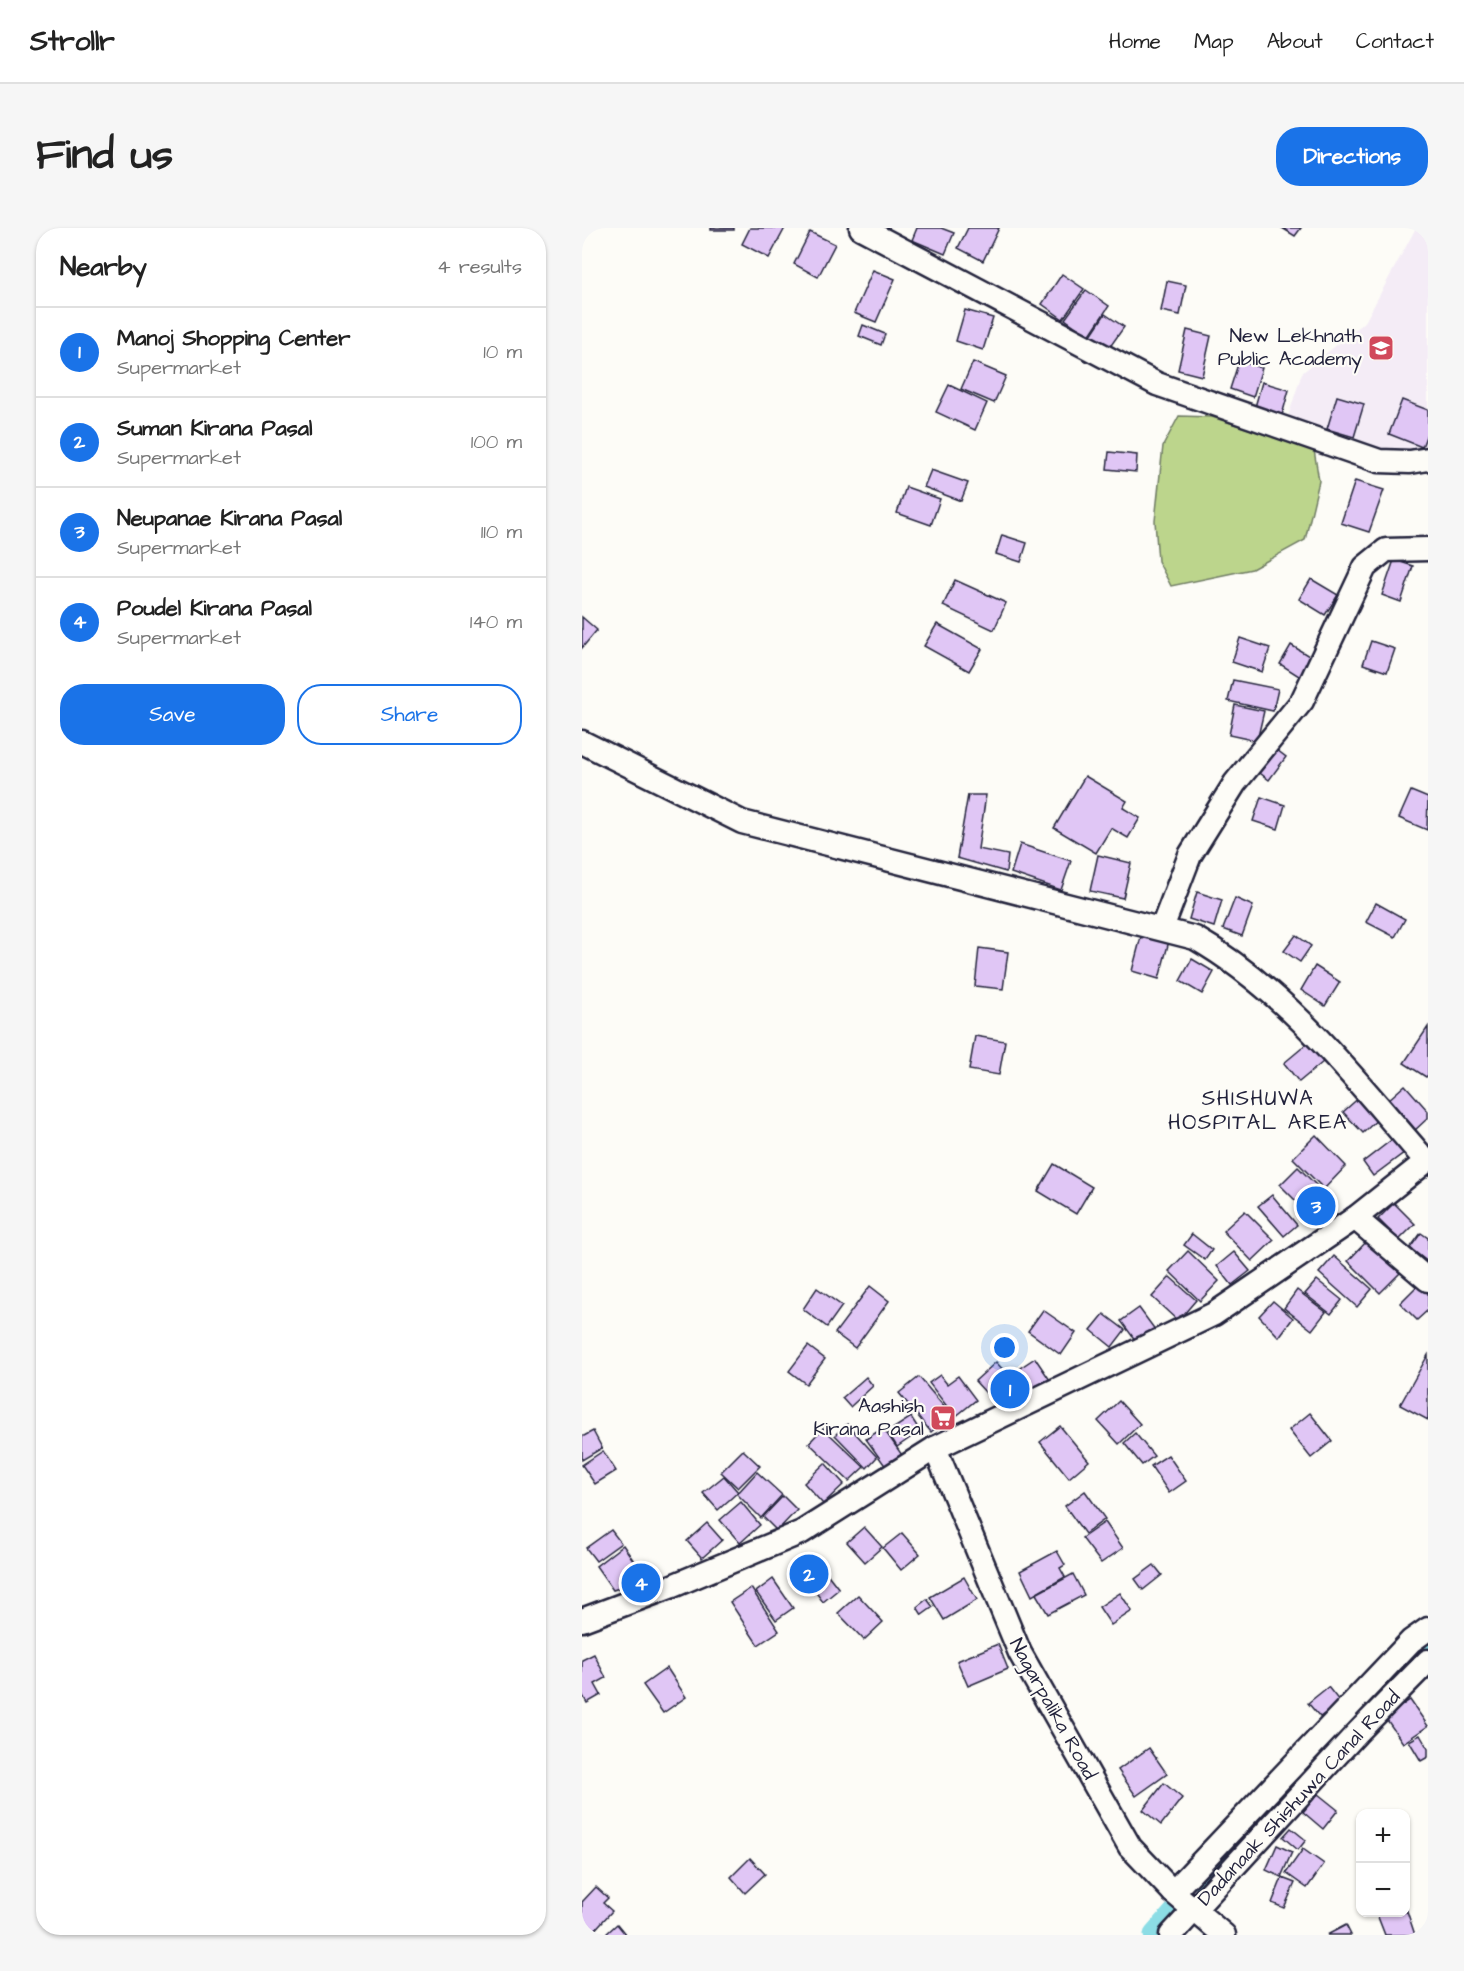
<!DOCTYPE html>
<html lang="en">
<head>
<meta charset="utf-8">
<style>
  body { margin:0; font-family:"Architects Daughter",sans-serif; background:#f6f6f6; color:#222 }
  .controls { position:absolute; right:18px; bottom:18px; display:grid; overflow:hidden; border-radius:12px; box-shadow:0 2px 4px #0004 }
  .controls button { width:54px; height:54px; display:grid; place-items:center; padding:0; border:0; border-bottom:2px solid #e0e0e0; background:#fff; color:#222; font:30px sans-serif }
  .you { position:absolute; left:423px; top:1120px; width:21px; height:21px; margin:-15px; border:4px solid #fff; border-radius:50%; background:#1a73e8; box-shadow:0 0 0 9px #1a73e833 }
  .badge { display:grid; place-items:center; width:39px; height:39px; border-radius:50%; background:#1a73e8; color:#fff; font-size:20px; font-weight:700 }
  .pin { position:absolute; translate:-50% -50%; border:3px solid #fff; box-shadow:0 2px 6px #0006 }
  .list { margin:0; padding:0; list-style:none }
  h2 { display:flex; justify-content:space-between; align-items:center; height:78px; margin:0; padding:0 24px; font-size:26px }
  h2 small { font-size:20px; font-weight:400; color:#767676 }
  .list li { display:grid; grid-template-columns:39px 1fr auto; gap:18px; align-items:center; box-sizing:border-box; height:90px; padding:0 24px; border-top:2px solid #e0e0e0 }
  .list b { display:block; font-size:22px; white-space:nowrap }
  .list p { margin:0; font-size:20px; white-space:nowrap; color:#767676 }
  .list em { font-size:20px; font-style:normal; color:#767676 }
  .actions { display:flex; gap:12px; padding:18px 24px }
  .actions a { flex:1; padding:14px 0; border:2px solid #1a73e8; border-radius:24px; text-align:center; font-size:21px; color:#1a73e8 }
  .actions .main { background:#1a73e8; color:#fff }
  .map { position:relative; flex:none; width:846px; height:1707px; overflow:hidden; border-radius:24px }
  header { display:flex; align-items:center; gap:36px; box-sizing:border-box; height:84px; padding:0 30px; background:#fff; border-bottom:2px solid #e0e0e0 }
  header strong { font-size:28px }
  nav { display:flex; gap:33px; margin-inline-start:auto; font-size:21px }
  .intro { display:flex; align-items:center; justify-content:space-between; box-sizing:border-box; height:144px; padding:0 36px }
  h1 { margin:0; font-size:42px }
  .button { padding:15px 27px; border-radius:24px; background:#1a73e8; color:#fff; font-size:21px; font-weight:700 }
  main { display:flex; gap:36px; padding:0 36px }
  aside { flex:1; background:#fff; border-radius:24px; box-shadow:0 2px 4px #0004 }
  .map>svg:first-child { display:block }
</style>
</head>
<body>
<header>
<strong>Strollr</strong>
<nav><a>Home</a><a>Map</a><a>About</a><a>Contact</a></nav>
</header>
<div class="intro"><h1>Find us</h1><a class="button">Directions</a></div>
<main>
<aside>
<h2>Nearby<small>4 results</small></h2>
<ul class="list">
<li><span class="badge">1</span><div><b>Manoj Shopping Center</b><p>Supermarket</p></div><em>10 m</em></li>
<li><span class="badge">2</span><div><b>Suman Kirana Pasal</b><p>Supermarket</p></div><em>100 m</em></li>
<li><span class="badge">3</span><div><b>Neupanae Kirana Pasal</b><p>Supermarket</p></div><em>110 m</em></li>
<li><span class="badge">4</span><div><b>Poudel Kirana Pasal</b><p>Supermarket</p></div><em>140 m</em></li>
</ul>
<div class="actions"><a class="main">Save</a><a>Share</a></div>
</aside>
<div class="map">
<svg width="846" height="1707" viewBox="0 0 846 1707">
  <rect width="100%" height="100%" fill="#fdfcf7"/>
  <filter id="ink" filterUnits="userSpaceOnUse"><feTurbulence type="fractalNoise" baseFrequency=".0167" numOctaves="2"/><feDisplacementMap in="SourceGraphic" scale="12" xChannelSelector="R" yChannelSelector="G"/><feConvolveMatrix kernelMatrix="1 2 1 2 8 2 1 2 1" color-interpolation-filters="sRGB"/></filter>
  <g filter="url(#ink)">
    <polygon fill="#f4ecf6" points="834,0 846,0 846,220 788,224 703,198 720,145 783,94"/>
    <polygon fill="#bcd58c" stroke="#6f7c64" stroke-width="1.5" points="597,188 630,189 732,222 737,253 723,312 670,341 589,358 576,333 573,293 581,218"/>
    <g fill="none" stroke-linecap="round" stroke-linejoin="round">
      <g stroke="#8cdde5" stroke-width="21">
        <polyline points="621,1653 789,1474 833,1429 846,1420"/>
        <polyline points="572,1707 593,1683"/>
      </g>
    </g>
    <g fill="#e0c6f5" stroke="#22223b" stroke-width="1.5">
      <rect x="129" y="0" width="23" height="2"/>
      <polygon points="168,0 203,0 187,30 160,16"/>
      <polygon points="335,0 359,0 372,5 363,26 330,12"/>
      <polygon points="386,0 417,0 401,33 376,20"/>
      <polygon points="700,0 719,0 713,8"/>
      <polygon points="228,4 253,16 236,49 212,36"/>
      <polygon points="291,42 313,51 294,94 272,85"/>
      <polygon points="480,46 502,61 481,91 460,76"/>
      <polygon points="585,53 604,57 598,87 579,83"/>
      <polygon points="504,62 527,78 507,108 483,91"/>
      <polygon points="383,82 411,90 401,122 374,113"/>
      <polygon points="523,86 542,99 525,123 507,110"/>
      <polygon points="281,97 303,106 299,117 277,108"/>
      <polygon points="605,102 629,108 620,148 596,142"/>
      <polygon points="657,133 680,140 671,169 648,161"/>
      <polygon points="391,134 424,148 412,175 379,161"/>
      <polygon points="680,154 707,162 700,187 673,179"/>
      <polygon points="367,157 405,175 393,202 354,184"/>
      <polygon points="755,168 782,176 772,209 745,201"/>
      <polygon points="820,172 846,182 846,203 840,219 807,206"/>
      <polygon points="527,224 555,227 554,244 525,241"/>
      <polygon points="349,242 386,255 379,273 342,259"/>
      <polygon points="773,253 802,262 787,304 759,295"/>
      <polygon points="324,259 358,271 349,297 315,285"/>
      <polygon points="420,307 445,315 439,334 414,326"/>
      <polygon points="812,332 831,338 819,374 800,367"/>
      <polygon points="729,351 756,367 743,387 717,371"/>
      <polygon points="373,352 424,375 412,402 361,378"/>
      <polygon points="0,389 15,402 0,420"/>
      <polygon points="355,396 400,421 387,443 342,418"/>
      <polygon points="658,410 688,420 680,444 650,434"/>
      <polygon points="789,413 813,421 805,444 781,436"/>
      <polygon points="709,417 732,431 720,450 698,436"/>
      <polygon points="651,452 696,461 691,483 646,473"/>
      <polygon points="653,477 682,483 675,513 647,507"/>
      <polygon points="691,519 704,529 687,552 674,542"/>
      <polygon points="503,548 545,573 541,580 558,590 546,610 529,600 514,625 472,600"/>
      <polygon points="829,563 846,570 845,602 817,590"/>
      <polygon points="386,567 404,567 396,621 426,627 424,644 375,630"/>
      <polygon points="679,569 703,577 696,601 671,593"/>
      <polygon points="438,616 489,633 479,662 429,645"/>
      <polygon points="516,627 549,635 541,670 508,663"/>
      <polygon points="615,664 640,672 632,699 607,691"/>
      <polygon points="653,670 671,678 660,708 641,701"/>
      <polygon points="794,675 823,691 813,709 784,694"/>
      <polygon points="560,705 587,713 577,751 550,743"/>
      <polygon points="714,707 729,718 718,734 702,723"/>
      <polygon points="397,720 426,724 421,761 393,758"/>
      <polygon points="610,731 632,744 620,766 598,753"/>
      <polygon points="733,738 758,754 743,778 719,762"/>
      <polygon points="846,799 846,847 844,849 822,835"/>
      <polygon points="393,808 423,813 417,847 387,842"/>
      <polygon points="726,815 741,834 717,854 702,835"/>
      <polygon points="823,857 846,883 846,890 832,903 805,873"/>
      <polygon points="781,866 800,887 781,905 761,884"/>
      <polygon points="734,907 764,938 742,961 711,930"/>
      <polygon points="816,907 827,921 791,948 781,934"/>
      <polygon points="472,936 510,959 494,986 456,963"/>
      <polygon points="716,939 746,969 728,987 698,957"/>
      <polygon points="690,967 715,997 702,1008 676,978"/>
      <polygon points="812,975 833,996 817,1012 796,991"/>
      <polygon points="663,983 692,1012 670,1033 641,1003"/>
      <polygon points="839,1005 846,1010 846,1034 828,1020"/>
      <polygon points="610,1006 630,1022 623,1032 602,1017"/>
      <polygon points="785,1013 818,1045 798,1065 766,1033"/>
      <polygon points="606,1023 637,1053 618,1073 587,1043"/>
      <polygon points="652,1024 668,1043 650,1057 635,1038"/>
      <polygon points="752,1028 790,1061 775,1079 737,1045"/>
      <polygon points="588,1049 614,1072 596,1093 570,1069"/>
      <polygon points="735,1052 760,1072 749,1086 723,1066"/>
      <polygon points="837,1056 846,1065 846,1082 835,1092 818,1075"/>
      <polygon points="288,1058 307,1073 273,1120 253,1105"/>
      <polygon points="235,1060 260,1078 245,1099 221,1081"/>
      <polygon points="715,1062 744,1084 730,1102 702,1080"/>
      <polygon points="691,1073 711,1090 697,1109 677,1088"/>
      <polygon points="557,1080 577,1107 559,1120 539,1093"/>
      <polygon points="461,1082 494,1105 479,1127 446,1103"/>
      <polygon points="522,1086 543,1102 530,1119 509,1102"/>
      <polygon points="226,1118 243,1131 224,1156 207,1143"/>
      <polygon points="846,1127 846,1192 818,1177"/>
      <polygon points="453,1130 468,1152 444,1168 429,1146"/>
      <polygon points="414,1134 436,1158 415,1177 393,1153"/>
      <polygon points="358,1147 365,1156 376,1148 394,1172 373,1189 347,1155"/>
      <polygon points="284,1149 291,1158 268,1179 260,1170"/>
      <polygon points="337,1149 369,1187 349,1204 317,1165"/>
      <polygon points="537,1173 558,1196 537,1216 516,1193"/>
      <polygon points="728,1185 750,1213 729,1230 707,1202"/>
      <polygon points="329,1189 338,1203 315,1219 306,1204"/>
      <polygon points="265,1196 295,1229 285,1240 253,1207"/>
      <polygon points="478,1198 507,1233 487,1250 458,1214"/>
      <polygon points="241,1200 282,1239 267,1253 227,1215"/>
      <polygon points="301,1200 320,1227 304,1239 284,1211"/>
      <polygon points="11,1203 20,1220 0,1232 0,1209"/>
      <polygon points="553,1205 572,1228 560,1237 542,1215"/>
      <polygon points="161,1222 178,1238 156,1260 139,1244"/>
      <polygon points="21,1223 34,1243 13,1256 0,1237"/>
      <polygon points="586,1227 604,1253 587,1265 569,1238"/>
      <polygon points="243,1235 262,1256 241,1276 222,1255"/>
      <polygon points="175,1244 200,1267 179,1290 155,1266"/>
      <polygon points="142,1248 156,1264 136,1282 121,1265"/>
      <polygon points="503,1263 523,1291 503,1306 483,1278"/>
      <polygon points="201,1268 215,1282 195,1303 181,1289"/>
      <polygon points="159,1274 178,1297 158,1315 138,1292"/>
      <polygon points="523,1294 541,1320 519,1335 500,1310"/>
      <polygon points="125,1295 140,1312 120,1330 105,1313"/>
      <polygon points="282,1299 300,1319 283,1334 265,1314"/>
      <polygon points="29,1302 39,1315 14,1333 4,1320"/>
      <polygon points="320,1305 338,1326 319,1342 301,1320"/>
      <polygon points="41,1317 64,1351 31,1362 14,1338"/>
      <polygon points="475,1323 483,1337 478,1340 483,1349 450,1368 438,1343"/>
      <polygon points="236,1334 257,1361 241,1374 221,1347"/>
      <polygon points="572,1337 580,1347 561,1362 553,1351"/>
      <polygon points="491,1346 502,1367 466,1386 454,1366"/>
      <polygon points="382,1349 395,1372 362,1392 348,1369"/>
      <polygon points="191,1351 211,1380 194,1392 174,1364"/>
      <polygon points="169,1360 197,1403 176,1417 148,1374"/>
      <polygon points="538,1365 550,1383 529,1397 517,1379"/>
      <polygon points="276,1367 301,1394 282,1412 256,1385"/>
      <polygon points="345,1371 351,1379 340,1387 335,1379"/>
      <polygon points="416,1416 426,1441 386,1458 375,1433"/>
      <polygon points="12,1426 24,1450 13,1456 19,1467 5,1475 0,1466 0,1432"/>
      <polygon points="85,1440 104,1469 81,1485 61,1457"/>
      <polygon points="746,1459 758,1474 738,1489 726,1475"/>
      <polygon points="828,1472 846,1498 821,1515 803,1489"/>
      <polygon points="838,1507 846,1521 846,1529 839,1533 827,1513"/>
      <polygon points="567,1520 585,1546 554,1568 536,1542"/>
      <polygon points="582,1555 600,1570 579,1597 561,1582"/>
      <polygon points="736,1566 756,1582 741,1601 721,1584"/>
      <polygon points="709,1600 724,1612 716,1622 701,1609"/>
      <polygon points="695,1617 710,1624 699,1649 684,1642"/>
      <polygon points="721,1621 742,1636 725,1660 704,1645"/>
      <polygon points="168,1630 183,1646 163,1665 149,1649"/>
      <polygon points="700,1650 713,1655 702,1680 690,1675"/>
      <polygon points="14,1659 26,1670 21,1675 30,1683 9,1706 0,1697 0,1674"/>
      <polygon points="824,1680 833,1707 803,1707 794,1684 824,1684"/>
      <polygon points="35,1696 44,1707 23,1707"/>
      <polygon points="764,1697 769,1707 745,1707"/>
    </g>
    <g fill="none" stroke-linecap="round" stroke-linejoin="round">
      <g stroke="#22223b" stroke-width="27">
        <g id="minor">
          <polyline points="279,0 575,156 797,233 828,234 846,231"/>
          <path d="M0,514L160,594L613,710C707,764 774,853 844,933"/>
          <polyline points="580,700 608,627 653,555 720,473 783,339 804,322 846,321"/>
          <polyline points="773,990 846,1052"/>
          <polyline points="353,1220 438,1425 548,1619 591,1664 642,1707"/>
          <polyline points="0,1392 88,1359 220,1304 353,1220 632,1086 773,990 846,932"/>
          <polyline points="591,1664 829,1413 846,1401"/>
          <polyline points="589,1707 775,1505 846,1433"/>
        </g>
      </g>
      <use href="#minor" stroke="#fdfcf7" stroke-width="22"/>
    </g>
  </g>
  <defs>
    <g id="school-square" transform="scale(1.35)"><rect x="-9" y="-9" width="18" height="18" rx="4" fill="#d1495b" stroke="#fdfcf7"/><path d="M0-5L7-2L0 1L-7-2ZM-4 1L0 2.5L4 1V4Q0 6-4 4Z" fill="#fff"/></g>
    <g id="supermarket-square" transform="scale(1.35)"><rect x="-9" y="-9" width="18" height="18" rx="4" fill="#d1495b" stroke="#fdfcf7"/><path d="M-6-5.5h2.5l.6 2H6L4.5 2H-2.5L-4.4-4H-6ZM-1.5 3.2a1.3 1.3 0 1 0 .1 0ZM3 3.2a1.3 1.3 0 1 0 .1 0Z" fill="#fff"/></g>
  </defs>
  <g fill-rule="evenodd">
    <use href="#school-square" x="799" y="120"/>
    <use href="#supermarket-square" x="361" y="1190"/>
  </g>
  <g text-anchor="middle" dominant-baseline="central" stroke-width="4.5" stroke-linejoin="round" paint-order="stroke">
    <g font-size="20" fill="#22223b" stroke="#fdfcf7" text-anchor="end">
      <text x="780" y="108">New Lekhnath<tspan x="780" dy="23">Public Academy</tspan></text>
      <text x="342" y="1178">Aashish<tspan x="342" dy="23">Kirana Pasal</tspan></text>
    </g>
    <g font-size="20" fill="#22223b" stroke="#fdfcf7">
      <text transform="translate(471 1481) rotate(61)">Nagarpalika Road</text>
      <text transform="translate(717 1570) rotate(-47)">Dadanaak Shishuwa Canal Road</text>
    </g>
    <g font-size="21" letter-spacing="1.5" fill="#22223b" stroke="#fdfcf7">
      <text x="676" y="870">SHISHUWA<tspan x="676" dy="24">HOSPITAL AREA</tspan></text>
    </g>
  </g>
</svg>
<div class="controls">
<button>+</button>
<button>−</button>
</div>
<div class="you"></div>
<div class="pin badge" style="left:428px;top:1161px">1</div>
<div class="pin badge" style="left:227px;top:1346px">2</div>
<div class="pin badge" style="left:734px;top:978px">3</div>
<div class="pin badge" style="left:59px;top:1355px">4</div>
</div>
</main>
</body>
</html>
